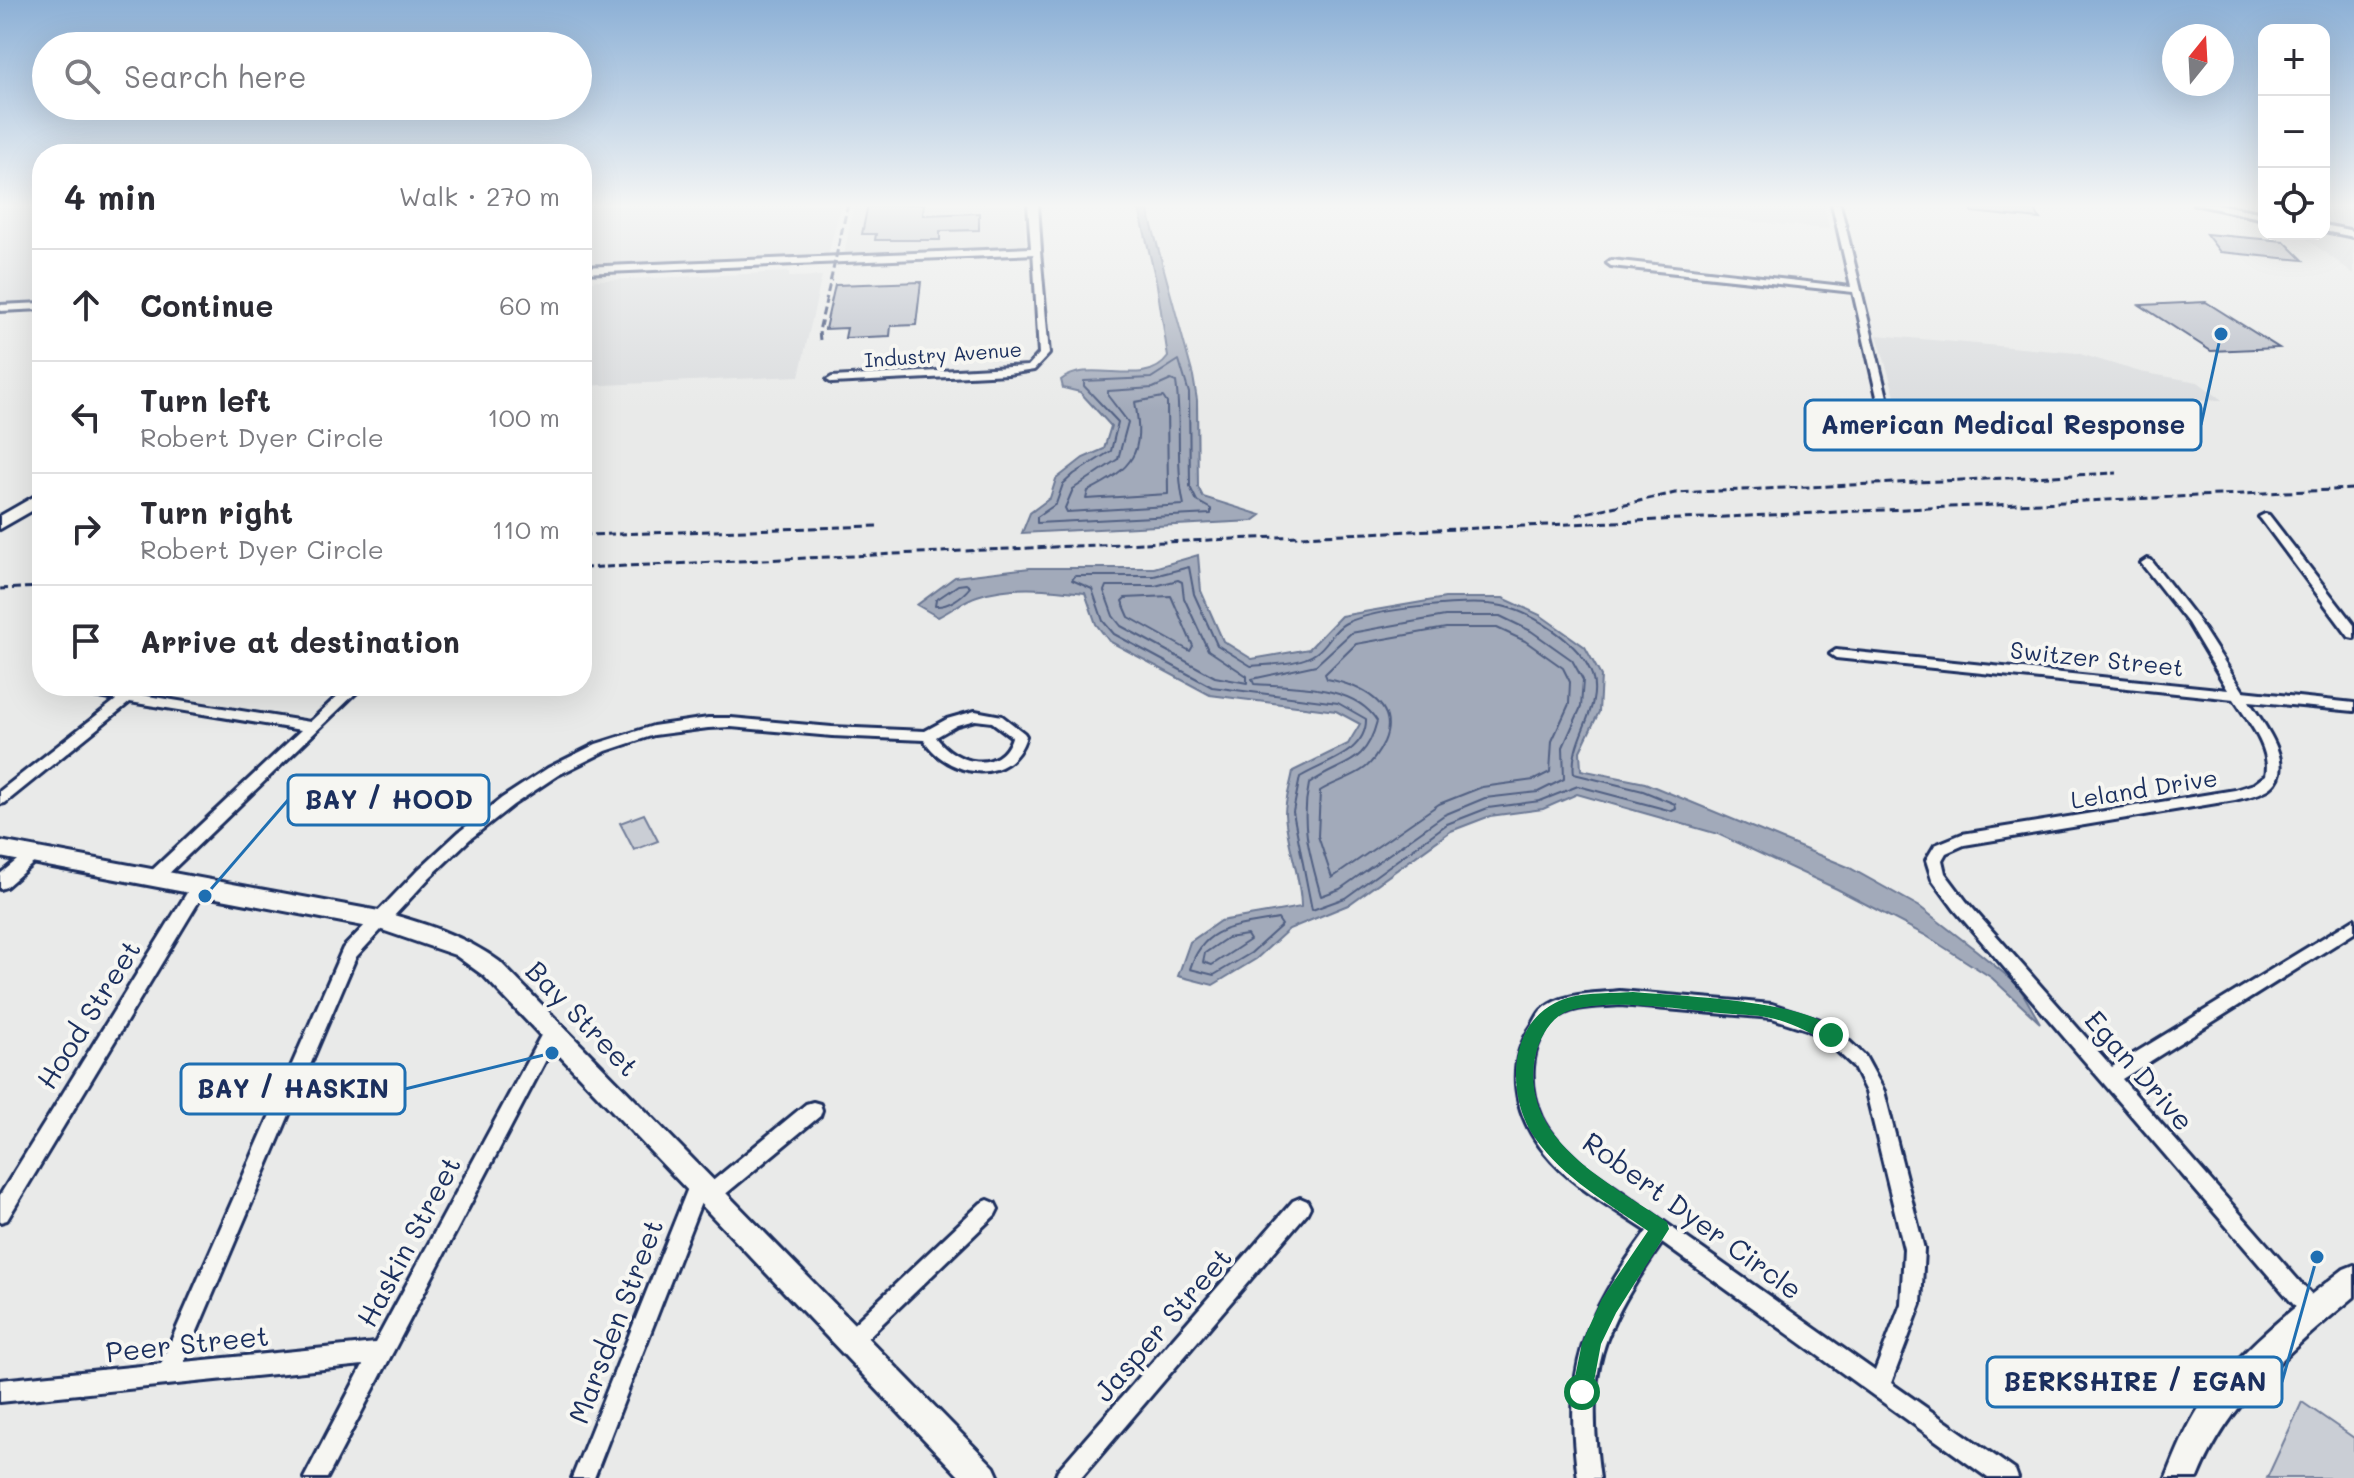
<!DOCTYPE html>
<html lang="en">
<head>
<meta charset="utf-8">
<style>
  body { margin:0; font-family:Mali,sans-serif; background:#f7f7f7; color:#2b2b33 }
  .controls { position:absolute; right:24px; top:24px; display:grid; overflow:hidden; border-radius:16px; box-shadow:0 8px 32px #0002 }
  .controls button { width:72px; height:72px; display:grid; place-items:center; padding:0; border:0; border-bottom:2px solid #e1e1e2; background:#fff; color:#2b2b33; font:40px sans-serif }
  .compass { position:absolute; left:2162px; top:24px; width:72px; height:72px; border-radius:50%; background:#fff; box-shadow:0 8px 32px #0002; rotate:18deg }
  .stop { position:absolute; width:24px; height:24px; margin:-18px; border:6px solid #0b8043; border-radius:50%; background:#fff }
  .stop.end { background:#0b8043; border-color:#fff; box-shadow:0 2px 8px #0008 }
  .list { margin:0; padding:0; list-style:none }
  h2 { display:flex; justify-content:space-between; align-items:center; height:104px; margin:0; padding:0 32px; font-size:34px }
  h2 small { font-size:26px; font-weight:400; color:#7c7c81 }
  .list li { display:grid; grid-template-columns:52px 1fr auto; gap:24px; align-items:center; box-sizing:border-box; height:112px; padding:0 32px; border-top:2px solid #e1e1e2 }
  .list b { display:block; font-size:30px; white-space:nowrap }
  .list p { margin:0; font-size:26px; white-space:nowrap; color:#7c7c81 }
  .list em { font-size:26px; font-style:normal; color:#7c7c81 }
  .icon { flex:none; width:44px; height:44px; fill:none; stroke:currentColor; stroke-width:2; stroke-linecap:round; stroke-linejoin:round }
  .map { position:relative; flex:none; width:2354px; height:1478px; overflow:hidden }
  .search { position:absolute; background:#fff; box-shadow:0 8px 32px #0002; left:32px; top:32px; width:560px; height:88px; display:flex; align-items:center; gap:20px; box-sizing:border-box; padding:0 28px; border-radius:44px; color:#7c7c81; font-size:30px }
  .panel { position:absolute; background:#fff; box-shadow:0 8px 32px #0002; left:32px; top:144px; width:560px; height:552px; border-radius:32px }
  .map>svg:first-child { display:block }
</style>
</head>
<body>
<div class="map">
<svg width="2354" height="1478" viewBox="0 0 2354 1478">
  <rect width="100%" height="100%" fill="#e9eae9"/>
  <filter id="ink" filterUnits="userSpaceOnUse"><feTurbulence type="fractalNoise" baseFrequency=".0125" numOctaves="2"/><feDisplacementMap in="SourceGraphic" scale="16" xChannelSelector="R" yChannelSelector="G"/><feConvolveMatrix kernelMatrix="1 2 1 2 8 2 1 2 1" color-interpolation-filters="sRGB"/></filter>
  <g filter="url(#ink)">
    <g fill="#dadcde">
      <polygon points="0,204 42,204 42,301 0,303"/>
      <polygon points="582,204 605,205 841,204 828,255 582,264 582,240 590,228 582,238"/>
      <polygon points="854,204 1023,204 1026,248 844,255"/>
      <polygon points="1655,204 1824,204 1829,229 1655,212"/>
      <polygon points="2324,233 2354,239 2354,274 2300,234"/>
      <polygon points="789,272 789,277 822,276 799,376 582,386 582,281"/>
      <polygon points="1877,335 2077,353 2140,372 2198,382 2222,400 1900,412"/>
    </g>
    <g fill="#caced5" stroke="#727e9a" stroke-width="2">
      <polygon points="2324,204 2354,204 2354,231 2324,225"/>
      <polygon points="644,814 658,841 634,850 620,823"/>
      <polygon points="2302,1402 2354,1438 2354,1478 2267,1478"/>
    </g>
    <g fill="#a2aaba" stroke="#6c7995" stroke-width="2">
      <path d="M1138,204H1145L1148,211L1193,376L1197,400L1198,487L1203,497L1261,515L1253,521L1022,533L1030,513L1050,498L1056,479L1083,458L1104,449L1111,426L1080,392L1063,388L1061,380C1090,357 1145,390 1168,357L1157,285Z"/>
      <path d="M1198,555L1201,591L1223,641L1252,659L1309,649L1341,616L1445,598H1503L1540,615L1585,647L1601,676L1599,712L1580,751L1581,770L1645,783L1848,867L1920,907L1977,951L2018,985L2040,1023L1992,978L1925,935L1837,889L1718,834L1577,794L1543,809L1490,816L1451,831L1348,905L1289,929L1256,959L1213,985L1178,976L1190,942L1220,921L1301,907C1301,875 1287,846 1285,814C1285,800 1291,784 1293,771L1348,744L1360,724L1336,711L1210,695L1109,641L1096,624L1085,593C1049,589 1013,584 977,596C964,600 951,611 938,617L917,605L955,577L1030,568H1154Z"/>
    </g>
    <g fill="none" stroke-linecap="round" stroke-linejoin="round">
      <g stroke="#516083" stroke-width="2">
        <polygon points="1179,360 1189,393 1190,487 1197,501 1211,509 1211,514 1037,523 1037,517 1056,504 1063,484 1074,474 1111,451 1118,422 1084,386 1084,381 1151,378"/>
        <path d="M1171,380L1176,382C1182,423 1175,465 1184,505L1067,512L1065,508L1073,489L1118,459L1128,422L1108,396V391L1153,388Z"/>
        <path d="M1163,397L1167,403L1168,494L1086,499L1088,491C1133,468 1145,454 1135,402Z"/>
        <path d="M1189,567L1194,594L1217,645L1251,666C1270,664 1300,665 1316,653C1328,645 1333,629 1346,623C1375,609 1471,599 1502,606C1533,613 1581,643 1592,675C1603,709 1569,739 1574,774L1643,791L1675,804L1676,809L1672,811L1578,786L1540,801L1488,808L1447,824L1345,898L1312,910L1293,812L1300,777C1324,762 1367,753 1366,719L1338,703L1212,687L1114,634L1103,621L1092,589L1072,580L1075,576H1154Z"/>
        <polygon points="1178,580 1182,582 1184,598 1208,650 1247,676 1247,683 1215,677 1121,626 1113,616 1104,591 1106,586 1155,586"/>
        <path d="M966,584L970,587C962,597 948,607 935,606L936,600L958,585Z"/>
        <polygon points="1171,596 1193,646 1190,651 1129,617 1122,601 1125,598"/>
        <path d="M1445,616H1500L1531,631L1572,660L1583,680L1581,707L1563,747L1564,779L1538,792L1485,798L1444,815L1340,889L1321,896C1310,856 1300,825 1309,784C1342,760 1365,768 1377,721C1355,684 1292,687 1254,684L1252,679L1316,665L1351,633Z"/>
        <path d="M1446,628H1497L1525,641L1563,668L1570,682L1569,704L1552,741L1550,772L1534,780L1482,787L1439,804L1332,878L1318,836L1320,791C1334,782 1352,778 1365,768C1373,762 1379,752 1384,742C1401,703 1358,685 1327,679L1325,674L1356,644Z"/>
        <path d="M1278,919L1282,925L1251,953L1214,975L1190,969C1204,924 1237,927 1278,919Z"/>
        <polygon points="1247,935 1250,940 1212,965 1203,962 1205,953 1227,938"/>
      </g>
    </g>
    <g fill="#b6bbc6" stroke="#1b2f5e" stroke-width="2">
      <polygon points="868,204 924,204 923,215 979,213 979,230 940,231 940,240 875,240 876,234 862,234"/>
      <polygon points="1972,204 2032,204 2040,219 1972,212"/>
      <polygon points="2206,234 2284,241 2303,260 2220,252"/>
      <polygon points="921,282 916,325 891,326 890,336 845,338 847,328 825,329 835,285"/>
      <polygon points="2206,302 2279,348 2211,351 2140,305"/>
    </g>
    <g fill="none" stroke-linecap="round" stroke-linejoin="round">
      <g stroke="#1b2f5e" stroke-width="6">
        <g id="minor">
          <polygon points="1832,204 1840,204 1888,401 1887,403 1878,401 1853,292 1611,266 1607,263 1611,260 1851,287"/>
          <polygon points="1033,249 1040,251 1049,354 1034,370 1008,374 832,383 827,380 832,377 1028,366 1039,354"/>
          <polygon points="42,303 42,309 0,311 0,305"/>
          <polygon points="2265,514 2269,515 2354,625 2354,638 2349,637 2261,519 2259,517"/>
          <path d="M2147,559L2151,560L2197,619L2243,691L2354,703V711L2249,701C2261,721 2298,765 2271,787C2262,794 2247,797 2235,800L1964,845L1946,853L1942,860L1945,873L1966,901L2112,1067L2354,919V933L2122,1079L2320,1305L2323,1312L2320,1319L2313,1322L2306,1319L1954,909L1932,879L1926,860L1935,845L1962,834L2235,790L2254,784L2266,775C2272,749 2247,720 2234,699L1836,658L1830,654L1836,650L2228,690L2188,623L2141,563Z"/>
          <polygon points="66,686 85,686 310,722 348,686 363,686 160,882 148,882 146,878 148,874 301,730 130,702 5,803 0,804 0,791 116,700 66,691"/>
          <path d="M975,711L1002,716L1024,733L1026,736C1011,787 949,778 924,740L832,736L731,727L708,728L654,735L606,751L558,775L513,805L470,839L430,877L356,957L184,1362L375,1343L546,1026L552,1024L558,1026L561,1031L327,1478H304L363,1365L0,1402V1380L161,1364L343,948L419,869L459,832L502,798L548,768L596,744L653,726L708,718H731L832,727L925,731L947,719ZM975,720L992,722L1012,737C1000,775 955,764 936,737L957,725Z"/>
          <polygon points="33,849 38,851 41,855 38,859 6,887 0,889 0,874 28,851"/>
          <polygon points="199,881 205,883 207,887 205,891 7,1220 0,1222 0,1195 193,883"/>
          <path d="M1620,991L1772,1004L1818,1019L1837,1030L1865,1056L1884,1091L1924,1249L1921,1304L1891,1383L2015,1470L2018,1478H1988L1662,1243C1601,1331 1585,1369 1600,1478H1578C1563,1368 1582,1320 1647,1231C1613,1208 1571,1186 1545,1153C1514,1115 1504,1065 1533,1024C1536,1019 1539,1012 1543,1009C1563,992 1596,994 1620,991ZM1620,1005L1772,1018L1806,1029L1825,1040L1853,1066L1866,1092L1904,1249L1901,1304L1875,1371L1582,1164C1567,1150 1551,1136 1542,1117C1528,1086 1528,1044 1555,1020C1570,1005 1600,1007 1620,1005Z"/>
          <polygon points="813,1102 820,1104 822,1110 820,1116 717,1201 710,1204 702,1200 594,1478 572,1478 692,1178 699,1175 706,1178 709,1184 806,1104"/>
          <polygon points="1300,1198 1307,1201 1310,1207 1307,1213 1081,1478 1055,1478 1058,1470 1293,1201"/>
          <polygon points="988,1200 995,1203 998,1209 995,1215 857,1348 850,1352 843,1348 839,1341 843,1334 981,1203"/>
        </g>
      </g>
      <g stroke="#1b2f5e" stroke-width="6">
        <polygon id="tertiary" points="1028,204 1038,204 1041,251 1036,254 582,273 582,267 1031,248"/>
      </g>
      <g stroke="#1b2f5e" stroke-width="6">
        <g id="secondary">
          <polygon points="2194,204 2217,204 2264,213 2264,219"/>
          <polygon points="2324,225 2354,231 2354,237 2324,231"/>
          <path d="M0,841L379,911C423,923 463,935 500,962L994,1467L999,1478H961L484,976L455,955L379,929L0,857Z"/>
          <path d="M2354,1265V1297C2291,1349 2229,1401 2198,1478H2166C2176,1453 2186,1428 2201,1405C2238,1350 2292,1309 2344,1269Z"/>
        </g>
      </g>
      <g stroke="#1b2f5e" stroke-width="6">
        <polygon id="primary" points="42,492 42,505 0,529 0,516"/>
      </g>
      <use href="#minor" fill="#f6f6f2" fill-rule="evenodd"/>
      <use href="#tertiary" fill="#f6f6f2" fill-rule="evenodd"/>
      <use href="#secondary" fill="#f6f6f2" fill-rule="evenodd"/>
      <use href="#primary" fill="#f6f6f2" fill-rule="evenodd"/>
      <g stroke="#1b2f5e" stroke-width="3" stroke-dasharray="8 4" stroke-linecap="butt">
        <polyline points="820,340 819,331 848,204"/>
        <polyline points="1576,515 1675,493 2117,473"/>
        <polyline points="582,535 877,526"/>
        <polyline points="582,568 2354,489"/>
        <polyline points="0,589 42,587"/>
      </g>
    </g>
  </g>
  <linearGradient id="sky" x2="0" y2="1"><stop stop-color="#8cb0d6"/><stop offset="0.5" stop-color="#f5f6f5"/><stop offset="1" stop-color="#f5f6f5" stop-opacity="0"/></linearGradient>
  <rect width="2354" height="411" fill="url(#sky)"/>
  <path fill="#0b8043" d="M1633,992C1675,996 1818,1000 1839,1035L1831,1042C1812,1035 1795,1024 1775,1019C1757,1014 1738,1015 1720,1013C1678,1009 1608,998 1568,1011C1551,1017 1540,1037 1536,1053C1516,1138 1608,1182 1667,1222L1669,1229L1616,1313L1601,1344L1592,1392L1589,1399L1582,1402L1574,1399L1572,1392L1582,1343L1602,1299L1648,1231C1608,1203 1563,1178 1535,1138C1507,1099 1507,1027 1555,1003C1577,991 1609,994 1633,992Z"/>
  <g text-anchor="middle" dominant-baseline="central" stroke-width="8" stroke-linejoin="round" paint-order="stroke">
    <g font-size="20" fill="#1b2f5e" stroke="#f6f6f2">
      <text transform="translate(943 354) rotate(-4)">Industry Avenue</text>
    </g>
    <g font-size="24" fill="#1b2f5e" stroke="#f6f6f2">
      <text transform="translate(2097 658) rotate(6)">Switzer Street</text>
      <text transform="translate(2144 788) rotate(-9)">Leland Drive</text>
    </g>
    <g font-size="28" fill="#1b2f5e" stroke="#f6f6f2">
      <text transform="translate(88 1014) rotate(-58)">Hood Street</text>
      <text transform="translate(583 1018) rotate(46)">Bay Street</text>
      <text transform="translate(2140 1070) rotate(49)">Egan Drive</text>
      <text transform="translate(1693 1215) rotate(36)">Robert Dyer Circle</text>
      <text transform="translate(408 1241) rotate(-62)">Haskin Street</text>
      <text transform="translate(615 1321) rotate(-69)">Marsden Street</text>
      <text transform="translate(1162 1324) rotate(-49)">Jasper Street</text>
      <text transform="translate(187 1343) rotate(-6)">Peer Street</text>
    </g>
  </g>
  <path fill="none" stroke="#1f6fb2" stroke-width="3" d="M2221 334L2201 425M205 896L288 800M552 1053L405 1089M2317 1257L2282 1382"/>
  <g fill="#1f6fb2" stroke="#f6f6f2" stroke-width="3">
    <circle cx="2221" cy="334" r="8"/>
    <circle cx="205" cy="896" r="8"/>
    <circle cx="552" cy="1053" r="8"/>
    <circle cx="2317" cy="1257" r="8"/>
  </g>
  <g fill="#f6f6f2" stroke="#1f6fb2" stroke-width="3">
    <rect x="1805" y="400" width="396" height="50" rx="8"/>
    <rect x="288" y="775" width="201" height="50" rx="8"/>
    <rect x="181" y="1064" width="224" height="50" rx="8"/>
    <rect x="1987" y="1357" width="295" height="50" rx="8"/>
  </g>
  <g font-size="26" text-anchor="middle" font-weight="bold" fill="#1b2f5e">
    <text x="2003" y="434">American Medical Response</text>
    <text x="389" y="809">BAY / HOOD</text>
    <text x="293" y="1098">BAY / HASKIN</text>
    <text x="2135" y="1391">BERKSHIRE / EGAN</text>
  </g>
</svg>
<div class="controls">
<button>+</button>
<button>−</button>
<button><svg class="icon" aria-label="locate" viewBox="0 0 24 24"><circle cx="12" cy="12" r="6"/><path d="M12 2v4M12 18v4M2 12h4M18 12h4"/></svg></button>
</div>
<svg class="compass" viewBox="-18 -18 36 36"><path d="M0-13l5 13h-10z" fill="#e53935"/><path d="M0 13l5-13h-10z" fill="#7c7c81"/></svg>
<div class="stop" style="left:1582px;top:1392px"></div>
<div class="stop end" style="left:1831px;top:1035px"></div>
<div class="search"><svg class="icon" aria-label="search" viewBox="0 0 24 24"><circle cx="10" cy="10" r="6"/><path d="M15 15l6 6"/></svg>Search here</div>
<section class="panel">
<h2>4 min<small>Walk · 270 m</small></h2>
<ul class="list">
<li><svg class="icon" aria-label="ahead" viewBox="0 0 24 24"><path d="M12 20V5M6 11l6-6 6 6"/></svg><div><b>Continue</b></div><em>60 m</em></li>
<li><svg class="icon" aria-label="left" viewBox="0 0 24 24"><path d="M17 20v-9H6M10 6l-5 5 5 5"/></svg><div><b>Turn left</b><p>Robert Dyer Circle</p></div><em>100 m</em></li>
<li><svg class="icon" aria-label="right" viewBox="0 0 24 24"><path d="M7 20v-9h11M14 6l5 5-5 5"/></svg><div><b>Turn right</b><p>Robert Dyer Circle</p></div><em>110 m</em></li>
<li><svg class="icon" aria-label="arrive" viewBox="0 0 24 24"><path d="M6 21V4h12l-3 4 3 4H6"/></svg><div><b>Arrive at destination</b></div></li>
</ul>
</section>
</div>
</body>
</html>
